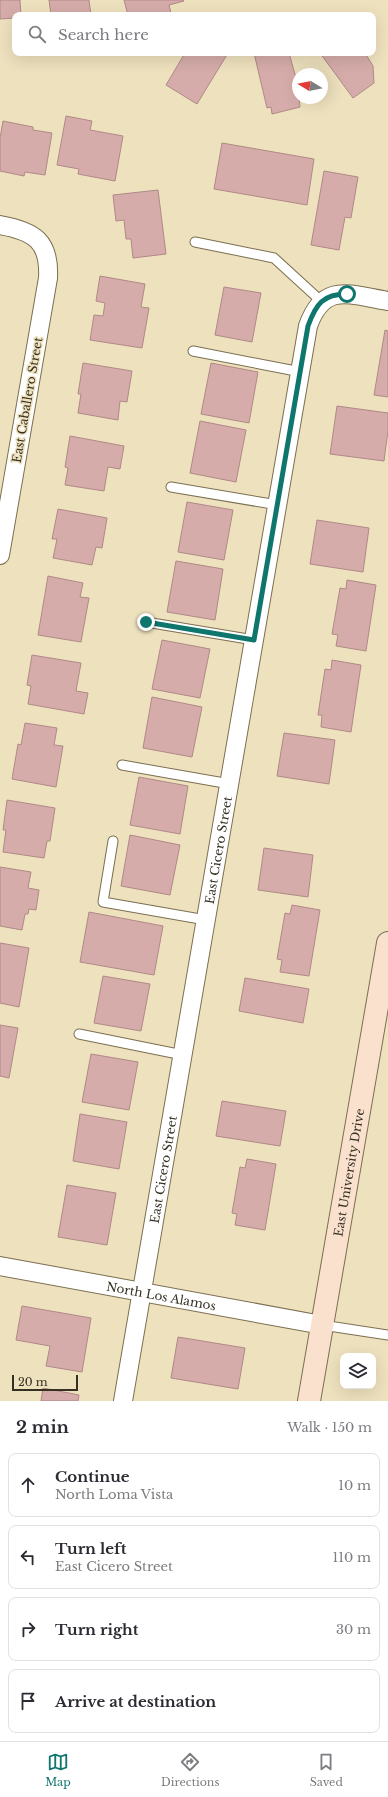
<!DOCTYPE html>
<html lang="en">
<head>
<meta charset="utf-8">
<style>
  body { margin:0; font-family:"Libre Baskerville",serif; background:#f2f2f3; color:#2b2b33 }
  .controls { position:absolute; right:12px; bottom:12px; display:grid; overflow:hidden; border-radius:8px; box-shadow:0 4px 16px #0002 }
  .controls button { width:36px; height:36px; display:grid; place-items:center; padding:0; border:0; border-bottom:1px solid #e1e1e2; background:#fff; color:#2b2b33; font:20px sans-serif }
  .compass { position:absolute; left:292px; top:68px; width:36px; height:36px; border-radius:50%; background:#fff; box-shadow:0 4px 16px #0002; rotate:280deg }
  .scale { position:absolute; left:12px; bottom:10px; width:66px; box-sizing:border-box; padding-left:4px; border:2px solid #353022; border-top:0; font-size:11px; line-height:14px; white-space:nowrap; color:#353022; -webkit-text-stroke:3px #eee1be; paint-order:stroke }
  .stop { position:absolute; width:12px; height:12px; margin:-9px; border:3px solid #0f766e; border-radius:50%; background:#fff }
  .stop.end { background:#0f766e; border-color:#fff; box-shadow:0 1px 4px #0008 }
  .list { margin:0; padding:0; list-style:none }
  h2 { display:flex; justify-content:space-between; align-items:center; height:52px; margin:0; padding:0 16px; font-size:17px }
  h2 small { font-size:13px; font-weight:400; color:#7c7c81 }
  .list li { display:grid; grid-template-columns:26px 1fr auto; gap:12px; align-items:center; box-sizing:border-box; height:64px; margin:0 8px 8px; padding:0 8px; border:1px solid #e1e1e2; border-radius:8px }
  .list b { display:block; font-size:15px; white-space:nowrap }
  .list p { margin:0; font-size:13px; white-space:nowrap; color:#7c7c81 }
  .list em { font-size:13px; font-style:normal; color:#7c7c81 }
  .icon { flex:none; width:22px; height:22px; fill:none; stroke:currentColor; stroke-width:2; stroke-linecap:round; stroke-linejoin:round }
  .map { position:relative; flex:none; width:388px; height:1401px; overflow:hidden }
  .search { position:absolute; background:#fff; box-shadow:0 4px 16px #0002; left:12px; right:12px; top:12px; height:44px; display:flex; align-items:center; gap:10px; box-sizing:border-box; padding:0 14px; border-radius:8px; color:#7c7c81; font-size:15px }
  .sheet { height:340px; background:#fff }
  nav { display:flex; justify-content:space-around; align-items:center; box-sizing:border-box; height:56px; border-top:1px solid #e1e1e2; background:#fff; font-size:11px; color:#7c7c81 }
  nav a { display:grid; justify-items:center; gap:2px }
  nav .on { color:#0f766e }
  .map>svg:first-child { display:block }
</style>
</head>
<body>
<div class="map">
<svg width="388" height="1401" viewBox="0 0 388 1401">
  <rect width="100%" height="100%" fill="#eee1be"/>
  <g fill="#d5aca9" stroke="#b08987">
    <polygon points="0,0 20,0 21,15 15,15 15,18 0,19"/>
    <polygon points="49,0 89,0 91,15 51,15"/>
    <polygon points="124,0 183,0 184,1 169,5 171,13 162,15 128,15"/>
    <polygon points="185,53 228,53 197,104 166,85"/>
    <polygon points="254,53 289,53 298,85 300,107 272,114 271,107 267,108"/>
    <polygon points="320,53 365,53 373,66 374,83 353,98"/>
    <polygon points="66,116 92,121 90,130 123,136 115,181 78,174 79,169 57,165"/>
    <polygon points="3,121 33,127 33,130 52,133 45,175 25,172 24,176 0,171 0,138"/>
    <polygon points="222,143 314,159 307,205 214,189"/>
    <polygon points="324,171 358,177 351,218 345,217 339,250 311,245"/>
    <polygon points="158,190 166,254 133,258 131,239 126,239 124,220 116,221 113,195"/>
    <polygon points="100,276 145,284 141,307 149,308 142,348 90,340 94,315 103,316 105,303 96,301"/>
    <polygon points="224,287 261,293 252,342 215,335"/>
    <polygon points="385,330 388,331 388,397 374,395"/>
    <polygon points="83,363 132,371 127,402 120,401 118,420 78,413 81,394 78,394"/>
    <polygon points="211,363 258,372 249,423 201,414"/>
    <polygon points="337,406 388,413 388,431 384,461 330,454"/>
    <polygon points="200,421 246,430 236,482 190,473"/>
    <polygon points="70,436 124,446 120,469 108,467 104,491 65,485 68,468 65,467"/>
    <polygon points="187,502 233,510 224,560 178,552"/>
    <polygon points="58,509 107,518 102,548 96,547 92,565 53,558 57,539 52,539"/>
    <polygon points="317,520 369,528 363,572 310,564"/>
    <polygon points="176,561 223,569 215,620 167,612"/>
    <polygon points="48,576 83,583 80,597 89,598 81,642 38,635"/>
    <polygon points="347,580 376,585 366,651 336,646 338,635 332,634 340,588 346,589"/>
    <polygon points="162,640 210,649 200,698 152,689"/>
    <polygon points="32,655 81,663 76,691 88,693 84,714 28,704 31,686 27,685"/>
    <polygon points="332,660 361,665 351,732 321,727 322,715 318,715 325,669 331,670"/>
    <polygon points="152,697 202,707 192,757 143,748"/>
    <polygon points="25,723 57,728 54,745 63,746 56,787 12,779 18,744 21,745"/>
    <polygon points="284,733 335,740 329,784 277,776"/>
    <polygon points="139,777 188,786 180,834 130,825"/>
    <polygon points="7,800 55,808 50,841 47,841 44,858 3,852 6,830 3,830"/>
    <polygon points="130,835 180,845 170,895 121,886"/>
    <polygon points="264,848 313,855 308,897 258,890"/>
    <polygon points="0,867 31,872 28,888 39,890 36,910 29,909 28,914 25,914 22,930 0,926"/>
    <polygon points="292,905 320,910 309,976 280,972 282,960 277,959 285,913 290,914"/>
    <polygon points="89,912 163,926 154,975 80,962"/>
    <polygon points="0,943 29,948 19,1007 0,1003"/>
    <polygon points="103,976 150,984 141,1031 94,1023"/>
    <polygon points="245,978 309,989 303,1023 239,1011"/>
    <polygon points="0,1025 18,1028 9,1078 0,1076"/>
    <polygon points="91,1054 138,1062 129,1110 82,1102"/>
    <polygon points="222,1101 286,1111 280,1146 216,1136"/>
    <polygon points="80,1114 127,1122 119,1169 73,1161"/>
    <polygon points="247,1159 276,1164 265,1230 235,1225 237,1214 232,1213 240,1167 245,1168"/>
    <polygon points="67,1185 116,1193 107,1245 58,1237"/>
    <polygon points="22,1306 91,1318 82,1372 46,1366 50,1346 16,1340"/>
    <polygon points="178,1337 245,1348 238,1389 171,1378"/>
    <polygon points="43,1388 79,1395 78,1401 41,1401"/>
  </g>
  <g fill="none" stroke-linecap="round" stroke-linejoin="round">
    <g stroke="#7b6f50" stroke-width="11">
      <g id="service">
        <polyline points="195,242 274,258 321,301"/>
        <polyline points="193,351 301,372"/>
        <polyline points="171,487 278,505"/>
        <polyline points="146,622 254,640"/>
        <polyline points="122,765 230,784"/>
        <polyline points="113,841 103,902 206,920"/>
        <polyline points="79,1034 183,1055"/>
        <polyline points="322,1325 388,1335"/>
      </g>
    </g>
    <g stroke="#7b6f50" stroke-width="20">
      <g id="minor">
        <path d="M0,225C34,231 50,241 48,278L0,555"/>
        <path id="s1" d="M0,1266L322,1325"/>
        <path id="s2" d="M123,1401L308,326C324,281 350,295 388,301"/>
      </g>
    </g>
    <g stroke="#7b6f50" stroke-width="24">
      <g id="secondary">
        <path id="s3" d="M309,1401L388,943"/>
      </g>
    </g>
    <use href="#service" stroke="#fff" stroke-width="9"/>
    <use href="#minor" stroke="#fff" stroke-width="18"/>
    <use href="#secondary" stroke="#fae1ce" stroke-width="22"/>
  </g>
  <g fill="none" stroke-linecap="round" stroke-linejoin="round">
    <path stroke="#0f766e" stroke-width="5" d="M146,622L254,640L308,326C316,304 323,294 347,294"/>
  </g>
  <g text-anchor="middle" dominant-baseline="central" stroke-width="3" stroke-linejoin="round" paint-order="stroke">
    <g font-size="12" fill="#353022" stroke="#eee1be">
      <text transform="translate(27 400) rotate(-80)">East Caballero Street</text>
      <text stroke="none"><textPath href="#s2" startOffset="559">East Cicero Street</textPath></text>
      <text stroke="none"><textPath href="#s2" startOffset="235">East Cicero Street</textPath></text>
      <text stroke="none"><textPath href="#s3" startOffset="232">East University Drive</textPath></text>
      <text stroke="none"><textPath href="#s1" startOffset="164">North Los Alamos</textPath></text>
    </g>
  </g>
</svg>
<div class="controls">
<button><svg class="icon" aria-label="layers" viewBox="0 0 24 24"><path d="M12 4l9 5-9 5-9-5zM3 14l9 5 9-5"/></svg></button>
</div>
<svg class="compass" viewBox="-18 -18 36 36"><path d="M0-13l5 13h-10z" fill="#e53935"/><path d="M0 13l5-13h-10z" fill="#7c7c81"/></svg>
<div class="scale">20 m</div>
<div class="stop" style="left:347px;top:294px"></div>
<div class="stop end" style="left:146px;top:622px"></div>
<div class="search"><svg class="icon" aria-label="search" viewBox="0 0 24 24"><circle cx="10" cy="10" r="6"/><path d="M15 15l6 6"/></svg>Search here</div>
</div>
<section class="sheet">
<h2>2 min<small>Walk · 150 m</small></h2>
<ul class="list">
<li><svg class="icon" aria-label="ahead" viewBox="0 0 24 24"><path d="M12 20V5M6 11l6-6 6 6"/></svg><div><b>Continue</b><p>North Loma Vista</p></div><em>10 m</em></li>
<li><svg class="icon" aria-label="left" viewBox="0 0 24 24"><path d="M17 20v-9H6M10 6l-5 5 5 5"/></svg><div><b>Turn left</b><p>East Cicero Street</p></div><em>110 m</em></li>
<li><svg class="icon" aria-label="right" viewBox="0 0 24 24"><path d="M7 20v-9h11M14 6l5 5-5 5"/></svg><div><b>Turn right</b></div><em>30 m</em></li>
<li><svg class="icon" aria-label="arrive" viewBox="0 0 24 24"><path d="M6 21V4h12l-3 4 3 4H6"/></svg><div><b>Arrive at destination</b></div></li>
</ul>
</section>
<nav>
<a class="on"><svg class="icon" aria-label="map" viewBox="0 0 24 24"><path d="M3 6l6-2 6 2 6-2v14l-6 2-6-2-6 2zM9 4v14M15 6v14"/></svg>Map</a>
<a><svg class="icon" aria-label="directions" viewBox="0 0 24 24"><path d="M12 3l9 9-9 9-9-9zM9 14v-3h6M13 9l2 2-2 2"/></svg>Directions</a>
<a><svg class="icon" aria-label="saved" viewBox="0 0 24 24"><path d="M7 4h10v16l-5-4-5 4z"/></svg>Saved</a>
</nav>
</body>
</html>
